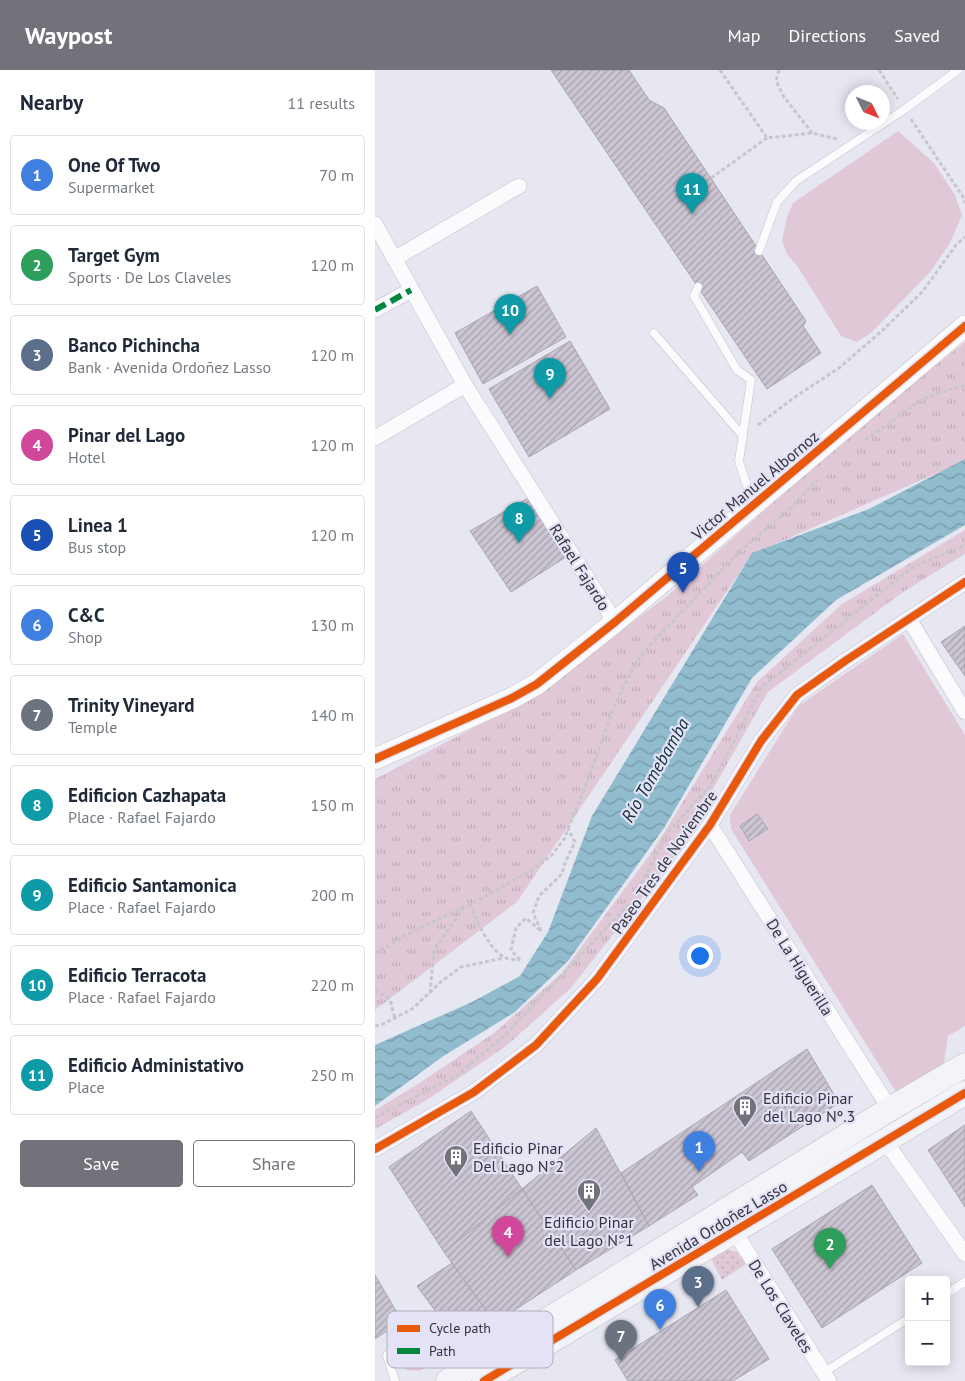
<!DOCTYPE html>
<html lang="en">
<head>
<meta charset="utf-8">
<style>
  body { margin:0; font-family:"PT Sans",sans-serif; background:#f2f2f3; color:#1f2937 }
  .controls { position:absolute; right:15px; bottom:15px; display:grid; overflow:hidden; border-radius:5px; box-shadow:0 2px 12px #0003 }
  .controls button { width:45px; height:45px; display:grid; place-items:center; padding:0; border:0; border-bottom:1px solid #e0e1e3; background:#fff; color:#1f2937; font:25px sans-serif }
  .compass { position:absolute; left:470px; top:15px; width:45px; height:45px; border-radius:50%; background:#fff; box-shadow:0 2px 12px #0003; rotate:133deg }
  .you { position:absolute; left:324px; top:885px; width:18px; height:18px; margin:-12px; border:4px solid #fff; border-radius:50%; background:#1a73e8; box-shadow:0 0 0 8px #1a73e833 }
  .badge { display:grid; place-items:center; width:32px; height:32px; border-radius:50%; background:#72727b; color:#fff; font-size:16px; font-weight:700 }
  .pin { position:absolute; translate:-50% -41px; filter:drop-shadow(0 1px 2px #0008) }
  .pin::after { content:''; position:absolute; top:26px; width:18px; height:15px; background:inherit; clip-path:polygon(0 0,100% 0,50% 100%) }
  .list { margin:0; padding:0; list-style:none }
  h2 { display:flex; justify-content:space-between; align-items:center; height:65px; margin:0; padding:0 20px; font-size:21px }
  h2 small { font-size:16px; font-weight:400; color:#747a83 }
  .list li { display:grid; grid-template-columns:32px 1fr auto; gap:15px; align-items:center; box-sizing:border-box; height:80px; margin:0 10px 10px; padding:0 10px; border:1px solid #e0e1e3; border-radius:5px }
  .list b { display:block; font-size:19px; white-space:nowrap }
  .list p { margin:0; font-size:16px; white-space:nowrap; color:#747a83 }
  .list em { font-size:16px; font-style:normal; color:#747a83 }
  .actions { display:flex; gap:10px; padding:15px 20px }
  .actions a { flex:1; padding:11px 0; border:1px solid #72727b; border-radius:5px; text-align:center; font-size:18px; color:#72727b }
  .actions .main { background:#72727b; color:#fff }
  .map { position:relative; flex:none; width:590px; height:1311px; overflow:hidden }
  header { display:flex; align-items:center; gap:30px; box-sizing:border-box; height:70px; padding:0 25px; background:#72727b; color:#fff }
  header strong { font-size:24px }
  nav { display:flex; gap:28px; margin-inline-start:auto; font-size:18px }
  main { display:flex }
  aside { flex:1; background:#fff }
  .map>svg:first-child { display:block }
</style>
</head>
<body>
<header>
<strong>Waypost</strong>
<nav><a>Map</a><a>Directions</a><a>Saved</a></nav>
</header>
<main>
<aside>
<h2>Nearby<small>11 results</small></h2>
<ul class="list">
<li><span class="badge" style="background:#3f7fe0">1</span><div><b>One Of Two</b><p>Supermarket</p></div><em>70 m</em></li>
<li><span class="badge" style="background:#2e9e5b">2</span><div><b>Target Gym</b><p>Sports · De Los Claveles</p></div><em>120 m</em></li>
<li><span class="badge" style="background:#5c6f8a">3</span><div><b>Banco Pichincha</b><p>Bank · Avenida Ordoñez Lasso</p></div><em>120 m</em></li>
<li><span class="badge" style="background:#d1479c">4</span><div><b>Pinar del Lago</b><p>Hotel</p></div><em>120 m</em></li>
<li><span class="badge" style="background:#1a4fb4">5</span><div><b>Linea 1</b><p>Bus stop</p></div><em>120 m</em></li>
<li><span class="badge" style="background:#3f7fe0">6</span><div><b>C&amp;C</b><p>Shop</p></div><em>130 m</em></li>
<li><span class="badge" style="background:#6b7280">7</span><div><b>Trinity Vineyard</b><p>Temple</p></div><em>140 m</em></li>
<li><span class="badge" style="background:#0f9aa8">8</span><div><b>Edificion Cazhapata</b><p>Place · Rafael Fajardo</p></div><em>150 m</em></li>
<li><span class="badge" style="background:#0f9aa8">9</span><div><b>Edificio Santamonica</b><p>Place · Rafael Fajardo</p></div><em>200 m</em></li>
<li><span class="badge" style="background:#0f9aa8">10</span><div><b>Edificio Terracota</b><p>Place · Rafael Fajardo</p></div><em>220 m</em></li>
<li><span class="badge" style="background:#0f9aa8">11</span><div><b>Edificio Administativo</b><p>Place</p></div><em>250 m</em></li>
</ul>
<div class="actions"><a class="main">Save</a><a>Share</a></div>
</aside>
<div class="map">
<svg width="590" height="1311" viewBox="0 0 590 1311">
  <defs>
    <pattern id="grass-dots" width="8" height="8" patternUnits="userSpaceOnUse" patternTransform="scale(1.25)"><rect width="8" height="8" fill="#e1c8d7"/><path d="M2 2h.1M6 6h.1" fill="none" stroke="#c2acb9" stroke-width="1.8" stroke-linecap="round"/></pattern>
    <pattern id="park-tufts" width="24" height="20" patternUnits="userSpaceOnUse" patternTransform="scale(1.25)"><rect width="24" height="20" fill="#e1c8d7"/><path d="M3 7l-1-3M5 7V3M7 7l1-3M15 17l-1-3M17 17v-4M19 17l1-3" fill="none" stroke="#c2acb9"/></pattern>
    <pattern id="water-waves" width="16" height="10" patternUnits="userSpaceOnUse" patternTransform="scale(1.25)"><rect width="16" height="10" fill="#90bcce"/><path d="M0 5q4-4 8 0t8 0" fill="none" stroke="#7699a8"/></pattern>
    <pattern id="building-hatch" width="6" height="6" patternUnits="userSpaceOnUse" patternTransform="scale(1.25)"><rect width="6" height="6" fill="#ccc5d3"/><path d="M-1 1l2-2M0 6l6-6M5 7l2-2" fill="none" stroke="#a6a1ac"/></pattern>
  </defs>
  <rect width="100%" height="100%" fill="#e7e7f2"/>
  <g fill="url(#grass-dots)">
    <polygon points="352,1179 362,1182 371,1194 347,1210 336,1189"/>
    <polygon points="48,1270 56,1278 53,1296 44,1301 31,1300 27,1296 25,1279"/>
  </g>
  <g fill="url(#park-tufts)">
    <polygon points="590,272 590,391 377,484 142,832 0,940 0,709 158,627 292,526 506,338"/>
    <polygon points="590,460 590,484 528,522 393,622 301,784 196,918 131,976 52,1030 0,1059 0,1040 40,1016 119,963 186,904 277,782 382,612 467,534"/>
  </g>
  <g fill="#e1c8d7">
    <polygon points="523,61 559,93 580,125 587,145 575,173 556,201 496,263 482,272 466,266 423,197 412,184 407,171 412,147 418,133"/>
    <polygon points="528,564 590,665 590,956 573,966 569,993 521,1022 356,759 355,745 423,636"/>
  </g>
  <polygon fill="url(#water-waves)" points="590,389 590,455 461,530 377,608 289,758 193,891 140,942 67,987 0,1036 0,975 97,932 145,906 173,862 217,746 377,483 494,439"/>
  <g fill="url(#building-hatch)" stroke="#a9a7af">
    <polygon points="176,0 254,0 274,30 289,38 431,251 428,256 446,283 392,319"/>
    <polygon points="162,216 191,267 108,314 80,263"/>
    <polygon points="195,271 235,339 154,387 114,319"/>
    <polygon points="153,428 194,485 136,522 95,461"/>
    <polygon points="590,556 590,606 566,572"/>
    <polygon points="382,744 393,759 374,771 365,756"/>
    <polygon points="432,979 464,1033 374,1091 367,1082 317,1117 323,1125 274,1156 246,1103"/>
    <polygon points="96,1041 147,1119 69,1182 14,1097"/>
    <polygon points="590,1055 590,1137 553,1080"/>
    <polygon points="221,1058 274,1156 201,1200 147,1119"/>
    <polygon points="497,1115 547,1193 447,1258 397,1179"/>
    <polygon points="147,1119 201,1200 120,1253 69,1182"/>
    <polygon points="77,1193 120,1253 86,1276 42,1216"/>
    <polygon points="0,1205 27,1251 0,1269"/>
    <polygon points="351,1220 394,1289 358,1311 253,1311 240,1290"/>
  </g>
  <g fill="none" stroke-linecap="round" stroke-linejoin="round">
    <g stroke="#c2c1ca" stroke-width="9">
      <g id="lane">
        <polyline points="384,181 402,132 421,111 530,39 583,0"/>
        <polyline points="323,217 319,226 362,300 376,310 364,391 372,416 382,429"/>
        <polyline points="279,263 368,366"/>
        <polyline points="571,1224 590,1212"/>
        <polyline points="448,1303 534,1248"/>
        <path d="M20,1311L12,1285L24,1271L46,1260C67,1266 80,1281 94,1295"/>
      </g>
    </g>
    <g stroke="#c2c1ca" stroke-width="16">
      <g id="street">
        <polyline points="0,154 90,315 240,552"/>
        <polyline points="19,189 144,116"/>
        <polyline points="0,240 36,220"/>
        <polyline points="0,368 90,315"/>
        <polyline points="534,549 590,642"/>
        <polyline points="335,755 515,1039"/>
        <polyline points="510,1071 590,1184"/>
        <polyline points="0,1079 99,1022 161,975 222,909 335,755 386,671 422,625 470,591 590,512"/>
        <polyline points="359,1161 454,1311"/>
      </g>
    </g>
    <g stroke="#c2c1ca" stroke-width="22">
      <polyline id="secondary" points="0,689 137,628 162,614 240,552 590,256"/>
    </g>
    <g stroke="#bec0c8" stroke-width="25">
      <g id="primary">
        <polyline points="73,1311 515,1039 590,995"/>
        <polyline points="109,1311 590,1023"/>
      </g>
    </g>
    <g stroke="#c7c7cb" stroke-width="3" stroke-dasharray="4 2.5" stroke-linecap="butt">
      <polyline points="345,0 392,68 437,63 462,69"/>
      <polyline points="404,0 401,11 409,27 437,63"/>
      <polyline points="504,0 523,29"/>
      <polyline points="536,49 588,127 590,133"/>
      <polyline points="336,108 392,68"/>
      <polyline points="383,355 420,327 464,298 508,260 548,221 581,175 590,167"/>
      <path d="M490,369C509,359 524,344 542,333C556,324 574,320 590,315"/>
      <polyline points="260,825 294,761 336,715 387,617 536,498 590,475"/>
      <path d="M95,834C100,849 115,880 129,887C133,890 140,889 145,890"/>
      <polyline points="166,861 158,843 164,826 187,804 190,793 200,772 193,759"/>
      <polyline points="0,884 33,864 103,830 157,800 176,786 189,769 212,712 239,637 258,598 271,579 366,480 418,436 442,410"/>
      <polyline points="145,890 136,880 141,858 151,848 166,861"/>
      <polyline points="0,920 15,929 20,949"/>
      <polyline points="55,923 59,880 89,837"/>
      <polyline points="0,956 8,954 37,939 67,911 86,897 129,888"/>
      <polyline points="0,1048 81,1006 130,965 254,834"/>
    </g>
    <use href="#lane" stroke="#fbfbfd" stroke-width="8"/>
    <use href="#street" stroke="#fbfbfd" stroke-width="15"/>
    <use href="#secondary" stroke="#fbfbfd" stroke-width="21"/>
    <use href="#primary" stroke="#f3f4f7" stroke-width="24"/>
    <polyline stroke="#00873e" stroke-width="6" stroke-dasharray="12 6" stroke-linecap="butt" points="0,240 36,220"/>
    <g stroke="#e3e2f6" stroke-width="11">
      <g id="cycleway">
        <polyline points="0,689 137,628 162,614 240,552 590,256"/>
        <polyline points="0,1079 99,1022 161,975 222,909 335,755 386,671 422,625 470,591 590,512"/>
        <polyline points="109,1311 590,1023"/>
      </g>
    </g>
    <use href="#cycleway" stroke="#e8590c" stroke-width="8"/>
  </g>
  <defs>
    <g id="building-pin" transform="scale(1.25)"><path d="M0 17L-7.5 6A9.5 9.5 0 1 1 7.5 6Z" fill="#72727b" stroke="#e3e2f6"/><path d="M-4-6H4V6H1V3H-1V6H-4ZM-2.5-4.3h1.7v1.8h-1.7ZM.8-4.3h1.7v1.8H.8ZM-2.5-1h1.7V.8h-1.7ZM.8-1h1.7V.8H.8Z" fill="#fff"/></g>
  </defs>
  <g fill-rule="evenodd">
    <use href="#building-pin" x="370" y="1037"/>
    <use href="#building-pin" x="81" y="1087"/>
    <use href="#building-pin" x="214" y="1121"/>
  </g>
  <g text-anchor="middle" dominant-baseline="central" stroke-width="4.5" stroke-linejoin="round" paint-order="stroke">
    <g font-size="16" fill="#33333b" stroke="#e3e2f6">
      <text transform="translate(380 415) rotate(-40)">Victor Manuel Albornoz</text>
      <text transform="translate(205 497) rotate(58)">Rafael Fajardo</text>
      <text transform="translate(289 792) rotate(-55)">Paseo Tres de Noviembre</text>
      <text transform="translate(425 897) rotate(58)">De La Higuerilla</text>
      <text transform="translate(343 1155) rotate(-31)">Avenida Ordoñez Lasso</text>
      <text transform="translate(406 1236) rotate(58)">De Los Claveles</text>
    </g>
    <g font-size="16" fill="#33333b" stroke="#e3e2f6" text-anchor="start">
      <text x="388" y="1028">Edificio Pinar<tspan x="388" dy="18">del Lago Nº.3</tspan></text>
      <text x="98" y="1078">Edificio Pinar<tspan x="98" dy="18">Del Lago N°2</tspan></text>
      <text x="214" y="1152" text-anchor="middle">Edificio Pinar<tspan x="214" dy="18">del Lago N°1</tspan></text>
    </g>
    <g font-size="18" font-style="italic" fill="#102f39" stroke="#e3e2f6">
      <text transform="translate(280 700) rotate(-60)">Río Tomebamba</text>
    </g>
  </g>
  <rect x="12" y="1241" width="166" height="57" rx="8" fill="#e3e2f6" stroke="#aeaebe" stroke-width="1"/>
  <rect x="22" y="1255" width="23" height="7" fill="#e8590c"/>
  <rect x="22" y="1278" width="23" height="6" fill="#00873e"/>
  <g font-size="14" fill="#33333b">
    <text x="54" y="1263">Cycle path</text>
    <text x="54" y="1286">Path</text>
  </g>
</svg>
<div class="controls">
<button>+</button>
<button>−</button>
</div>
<svg class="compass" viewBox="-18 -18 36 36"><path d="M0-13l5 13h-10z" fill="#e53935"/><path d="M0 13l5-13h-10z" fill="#747a83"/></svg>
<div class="you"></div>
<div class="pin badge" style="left:324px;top:1102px;background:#3f7fe0">1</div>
<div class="pin badge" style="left:455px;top:1199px;background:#2e9e5b">2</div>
<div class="pin badge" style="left:323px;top:1237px;background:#5c6f8a">3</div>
<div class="pin badge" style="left:133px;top:1187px;background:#d1479c">4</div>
<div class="pin badge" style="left:308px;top:523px;background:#1a4fb4">5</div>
<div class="pin badge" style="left:285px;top:1260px;background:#3f7fe0">6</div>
<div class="pin badge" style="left:246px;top:1291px;background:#6b7280">7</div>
<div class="pin badge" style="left:144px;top:473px;background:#0f9aa8">8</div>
<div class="pin badge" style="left:175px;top:329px;background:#0f9aa8">9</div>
<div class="pin badge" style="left:135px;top:265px;background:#0f9aa8">10</div>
<div class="pin badge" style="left:317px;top:144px;background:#0f9aa8">11</div>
</div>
</main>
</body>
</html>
